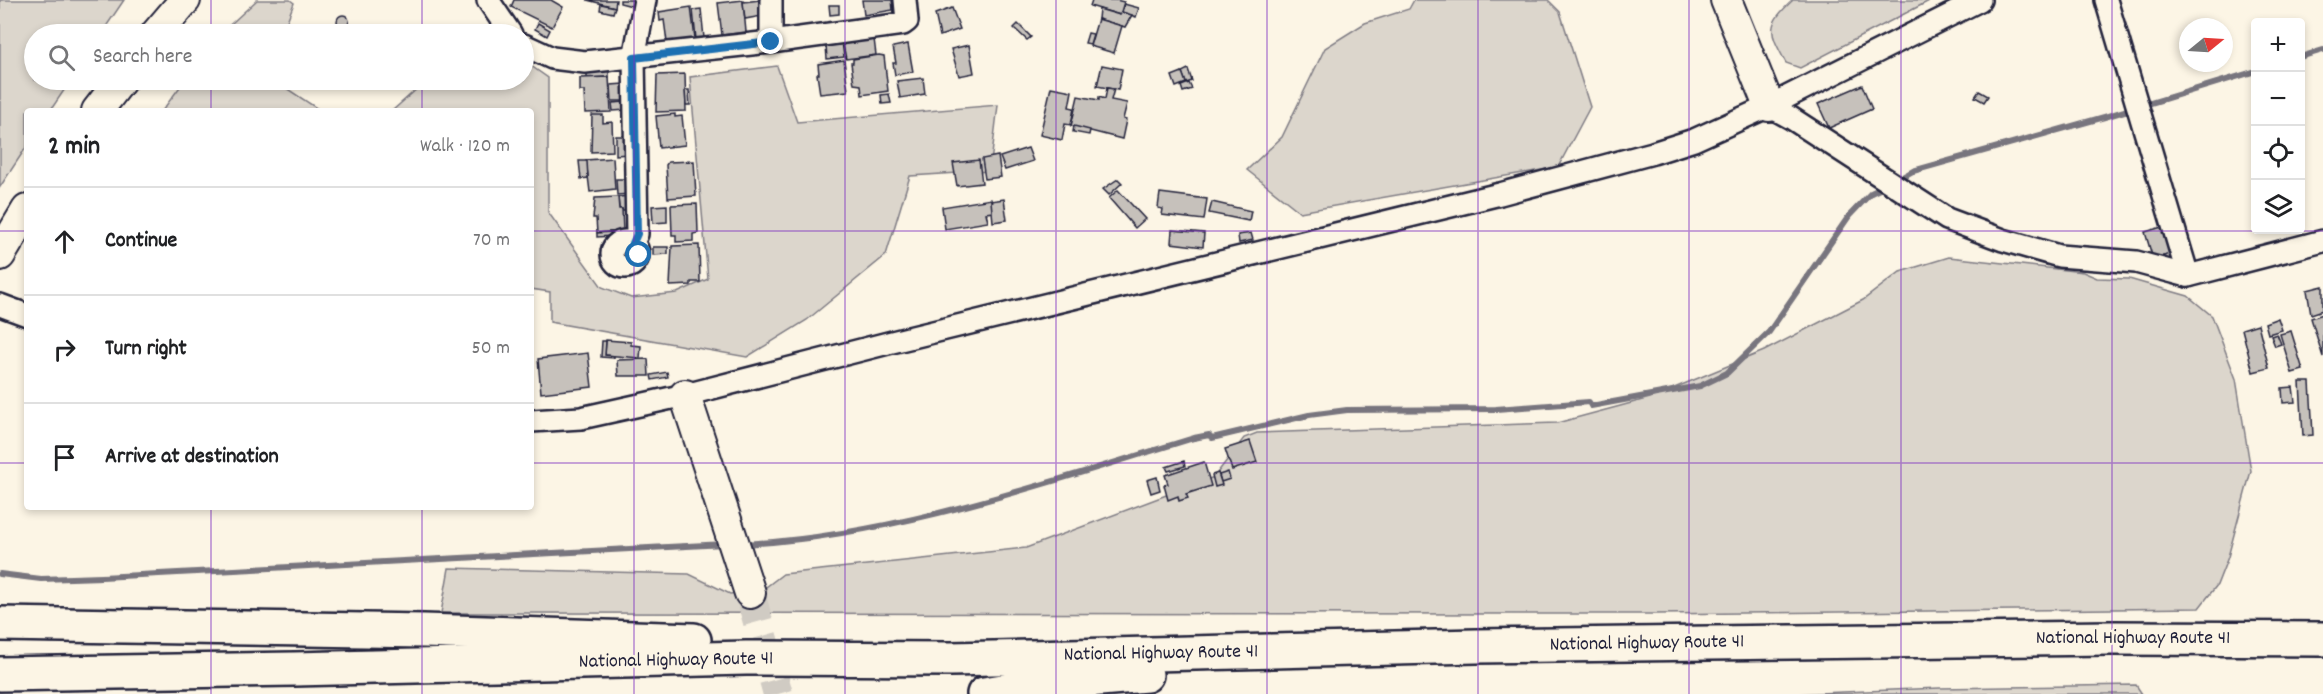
<!DOCTYPE html>
<html lang="en">
<head>
<meta charset="utf-8">
<style>
  body { margin:0; font-family:Dekko,sans-serif; background:#f6f6f6; color:#202124 }
  .controls { position:absolute; right:18px; top:18px; display:grid; overflow:hidden; border-radius:6px; box-shadow:0 3px 9px #0003 }
  .controls button { width:54px; height:54px; display:grid; place-items:center; padding:0; border:0; border-bottom:2px solid #e0e0e0; background:#fff; color:#202124; font:30px sans-serif }
  .compass { position:absolute; left:2179px; top:18px; width:54px; height:54px; border-radius:50%; background:#fff; box-shadow:0 3px 9px #0003; rotate:72deg }
  .stop { position:absolute; width:18px; height:18px; margin:-14px; border:4px solid #1f6fb2; border-radius:50%; background:#fff }
  .stop.end { background:#1f6fb2; border-color:#fff; box-shadow:0 2px 6px #0008 }
  .list { margin:0; padding:0; list-style:none }
  h2 { display:flex; justify-content:space-between; align-items:center; height:78px; margin:0; padding:0 24px; font-size:26px }
  h2 small { font-size:20px; font-weight:400; color:#757577 }
  .list li { display:grid; grid-template-columns:39px 1fr auto; gap:18px; align-items:center; box-sizing:border-box; height:108px; padding:0 24px; border-top:2px solid #e0e0e0 }
  .list b { display:block; font-size:22px; white-space:nowrap }
  .list em { font-size:20px; font-style:normal; color:#757577 }
  .icon { flex:none; width:33px; height:33px; fill:none; stroke:currentColor; stroke-width:2; stroke-linecap:round; stroke-linejoin:round }
  .map { position:relative; flex:none; width:2323px; height:694px; overflow:hidden }
  .search { position:absolute; background:#fff; box-shadow:0 3px 9px #0003; left:24px; top:24px; width:510px; height:66px; display:flex; align-items:center; gap:15px; box-sizing:border-box; padding:0 21px; border-radius:33px; color:#757577; font-size:22px }
  .panel { position:absolute; background:#fff; box-shadow:0 3px 9px #0003; left:24px; top:108px; width:510px; height:402px; border-radius:6px }
  .map>svg:first-child { display:block }
</style>
</head>
<body>
<div class="map">
<svg width="2323" height="694" viewBox="0 0 2323 694">
  <rect width="100%" height="100%" fill="#fcf5e5"/>
  <filter id="ink" filterUnits="userSpaceOnUse"><feTurbulence type="fractalNoise" baseFrequency=".0167" numOctaves="2"/><feDisplacementMap in="SourceGraphic" scale="12" xChannelSelector="R" yChannelSelector="G"/><feConvolveMatrix kernelMatrix="1 2 1 2 8 2 1 2 1" color-interpolation-filters="sRGB"/></filter>
  <g filter="url(#ink)">
    <g fill="#dcd6cc" stroke="#7f7c84" stroke-width="1.5">
      <polygon points="0,0 124,0 101,34 34,34 34,80 71,80 50,111 27,111 27,146 0,187"/>
      <polygon points="257,0 290,0 294,3 282,34 220,34"/>
      <polygon points="1414,0 1548,0 1560,12 1590,107 1558,167 1300,212 1247,170 1282,137 1325,48 1365,23 1409,9"/>
      <path d="M1793,0H1931L1800,68L1786,63C1769,31 1765,26 1793,0Z"/>
      <polygon points="524,61 548,78 548,212 602,287 631,298 677,293 708,279 690,77 777,66 797,122 998,105 990,171 910,176 886,255 807,320 747,357 550,322 550,292 531,289 531,111 392,111 427,80 524,80"/>
      <polygon points="185,80 274,80 321,111 162,111"/>
      <polygon points="1949,257 2083,272 2097,278 2129,279 2188,296 2212,316 2236,379 2251,471 2228,557 2217,585 2199,608 1656,614 441,613 449,568 689,574 730,594 762,590 783,574 1026,548 1214,477 1244,438 1257,433 1557,423 1650,398 1764,351 1863,300 1900,272"/>
      <polygon points="2136,685 2142,694 1794,694 1940,688"/>
    </g>
    <g fill="none" stroke-linecap="round" stroke-linejoin="round">
      <g stroke="#78757e" stroke-width="6">
        <polyline points="2300,57 2323,50"/>
        <polyline points="1895,181 1913,171 2108,116 2256,71"/>
        <path d="M744,544C897,536 1048,482 1194,438L1209,435L1212,438L1309,415L1347,410L1496,409L1589,402L1591,406L1700,386L1727,373L1769,332L1849,216L1871,193L1886,186"/>
        <polyline points="0,574 41,579 102,577 725,544"/>
      </g>
    </g>
    <g fill="#c6c1bb" stroke="#22223b" stroke-width="1.5">
      <polygon points="514,0 551,0 563,7 552,27 511,7"/>
      <polygon points="587,0 616,0 615,7"/>
      <polygon points="620,0 634,0 632,6 620,3"/>
      <polygon points="743,0 746,32 722,35 718,3"/>
      <polygon points="760,0 762,16 745,19 743,2"/>
      <polygon points="862,0 892,0 893,10 864,15"/>
      <polygon points="1092,0 1116,0 1124,2 1120,15 1090,6"/>
      <polygon points="601,4 615,7 613,13 600,10"/>
      <polygon points="1124,4 1139,8 1136,17 1122,12"/>
      <polygon points="829,5 839,5 839,14 830,15"/>
      <polygon points="691,7 695,39 667,42 664,20 660,21 659,12"/>
      <polygon points="952,8 960,29 940,36 935,14"/>
      <polygon points="701,9 704,38 696,39 693,10"/>
      <polygon points="1099,9 1120,15 1121,12 1132,15 1125,27 1098,19"/>
      <circle cx="343" cy="21" r="6"/>
      <polygon points="1098,19 1122,26 1114,53 1090,46"/>
      <polygon points="538,23 550,30 547,36 535,29"/>
      <polygon points="1018,24 1031,37 1027,40 1014,28"/>
      <polygon points="1088,33 1093,34 1090,44 1085,43"/>
      <polygon points="874,39 876,55 846,59 843,44"/>
      <polygon points="842,42 844,57 827,59 826,45"/>
      <polygon points="908,44 913,72 895,75 893,63 896,63 893,47"/>
      <polygon points="969,45 974,73 959,76 951,49"/>
      <polygon points="879,55 884,56 888,91 862,95 861,85 854,84 851,63 853,63 853,59"/>
      <polygon points="844,60 848,91 820,94 817,74 819,74 818,64"/>
      <polygon points="1102,65 1122,69 1118,90 1097,86"/>
      <polygon points="1188,69 1192,81 1186,83 1182,72"/>
      <polygon points="609,71 609,77 587,78 587,72"/>
      <polygon points="1182,72 1186,83 1176,87 1172,76"/>
      <polygon points="685,74 686,111 656,112 657,75"/>
      <polygon points="609,77 611,112 585,113 584,91 580,91 580,78"/>
      <polygon points="923,78 925,94 900,98 897,81"/>
      <polygon points="1189,83 1192,89 1183,92 1181,86"/>
      <polygon points="624,84 625,101 612,101 611,85"/>
      <polygon points="1862,85 1872,109 1829,128 1818,104"/>
      <polygon points="1051,87 1072,91 1069,107 1074,108 1071,125 1065,124 1062,140 1040,135"/>
      <polygon points="1107,88 1114,89 1111,100 1127,103 1123,119 1126,120 1122,139 1071,126 1078,96 1099,100 1099,97 1105,99"/>
      <polygon points="685,90 689,90 690,105 686,105"/>
      <polygon points="1979,91 1988,96 1984,102 1975,97"/>
      <polygon points="889,94 891,103 882,104 881,95"/>
      <polygon points="625,102 626,110 613,111 612,103"/>
      <polygon points="675,114 675,117 682,116 685,145 659,148 656,116"/>
      <polygon points="592,115 603,115 603,123 612,122 613,151 591,152"/>
      <polygon points="1074,126 1090,130 1089,135 1073,132"/>
      <polygon points="616,136 628,136 628,154 616,155"/>
      <polygon points="1028,148 1033,161 1005,170 1000,157"/>
      <polygon points="998,156 1001,177 985,179 982,159"/>
      <polygon points="613,158 615,189 590,192 586,160"/>
      <polygon points="979,160 982,183 957,186 953,163"/>
      <polygon points="579,161 587,161 588,178 581,179"/>
      <polygon points="694,161 696,196 668,198 666,165 668,162"/>
      <polygon points="616,179 629,179 630,194 617,195"/>
      <polygon points="1118,179 1122,183 1109,195 1103,189"/>
      <polygon points="1118,190 1145,219 1135,228 1109,198"/>
      <polygon points="1160,193 1207,199 1204,220 1162,215 1163,209 1158,208"/>
      <polygon points="631,196 631,211 622,211 622,209 619,209 618,197"/>
      <polygon points="618,197 619,209 622,209 623,231 597,233 596,218 593,218 595,198"/>
      <polygon points="991,199 993,212 986,213 988,222 945,229 942,207"/>
      <polygon points="1004,199 1007,220 993,222 991,201"/>
      <polygon points="1212,202 1251,211 1249,221 1209,213"/>
      <polygon points="697,204 698,233 693,234 693,241 676,242 676,235 672,235 671,205"/>
      <polygon points="667,205 667,222 653,223 652,206"/>
      <polygon points="2162,227 2170,254 2153,259 2145,232"/>
      <polygon points="1172,230 1204,233 1203,247 1171,243"/>
      <polygon points="611,232 611,236 597,237 597,233"/>
      <polygon points="1251,233 1253,240 1239,243 1238,235"/>
      <polygon points="699,245 700,282 691,282 691,285 670,286 672,246"/>
      <polygon points="653,247 668,247 668,254 653,255"/>
      <polygon points="2323,286 2323,310 2311,314 2307,290"/>
      <polygon points="2323,314 2323,357 2311,318"/>
      <polygon points="2278,318 2282,330 2268,334 2265,323"/>
      <polygon points="2258,324 2269,368 2253,372 2242,329"/>
      <polygon points="2291,331 2303,370 2292,373 2280,334"/>
      <polygon points="2277,334 2281,344 2275,346 2271,336"/>
      <polygon points="606,340 631,342 631,345 641,346 640,358 605,355"/>
      <polygon points="602,341 606,341 605,355 614,356 614,358 601,357"/>
      <polygon points="588,353 592,387 541,393 538,359"/>
      <polygon points="648,359 649,376 618,376 617,360"/>
      <polygon points="667,372 668,377 652,380 651,375"/>
      <polygon points="2300,382 2310,382 2313,435 2303,436"/>
      <polygon points="2293,387 2295,402 2283,403 2282,388"/>
      <polygon points="1250,441 1257,462 1232,470 1225,449"/>
      <polygon points="1184,461 1185,466 1168,471 1166,467"/>
      <polygon points="1204,462 1211,486 1186,494 1188,498 1179,501 1178,496 1168,500 1164,485 1168,484 1165,475"/>
      <polygon points="1228,472 1230,479 1221,482 1219,475"/>
      <polygon points="1218,473 1222,485 1215,487 1212,475"/>
      <polygon points="1157,477 1160,490 1151,493 1147,480"/>
    </g>
    <g fill="none" stroke-linecap="round" stroke-linejoin="round">
      <polyline stroke="#d0cbc3" stroke-width="30" stroke-dasharray="30 15" stroke-linecap="butt" points="750,593 778,694"/>
      <g stroke="#22223b" stroke-width="26">
        <g id="street">
          <polyline points="488,0 511,34"/>
          <polyline points="771,0 771,42"/>
          <polyline points="2106,0 2188,276"/>
          <polyline points="524,45 552,58 585,62 771,42 903,24 907,21 905,0"/>
          <polyline points="1769,106 1791,118 1947,219 2003,240 2059,256 2136,262 2188,276 2323,241"/>
          <circle cx="625" cy="254" r="13"/>
          <polyline points="633,243 637,234 634,58 645,0"/>
          <polyline points="0,305 27,315"/>
          <polyline points="531,421 581,418 685,395 892,342 1500,194 1653,153 1694,140 1769,106 1980,0"/>
        </g>
      </g>
      <g stroke="#22223b" stroke-width="34">
        <g id="secondary">
          <polyline points="1726,0 1769,106"/>
          <polyline points="156,34 185,0"/>
          <polyline points="97,111 121,80"/>
          <polyline points="0,255 27,210"/>
          <polyline points="685,395 750,593"/>
        </g>
      </g>
      <g stroke="#22223b" stroke-width="38">
        <g id="highway">
          <polyline points="0,624 424,631 694,640"/>
          <polyline points="0,674 295,669 746,658 951,659 1476,646 2111,638 2323,639"/>
          <polyline points="984,694 1054,683 1146,675"/>
        </g>
      </g>
      <use href="#street" stroke="#fcf5e5" stroke-width="21"/>
      <use href="#secondary" stroke="#fcf5e5" stroke-width="30"/>
      <use href="#highway" stroke="#fcf5e5" stroke-width="33"/>
    </g>
  </g>
  <g fill="none" stroke-linecap="round" stroke-linejoin="round" filter="url(#ink)">
    <polyline stroke="#1f6fb2" stroke-width="8" points="639,255 633,243 637,234 634,58 771,42"/>
  </g>
  <path fill="none" stroke="#7b2cbf" stroke-width="1.5" stroke-opacity="0.55" d="M211,0V34M422,0V34M634,0V694M845,0V694M1056,0V694M1267,0V694M1478,0V694M1689,0V694M1901,0V694M2112,0V694M211,80V111M422,80V111M0,231H27M531,231H2323M0,463H27M531,463H2323M211,507V694M422,507V694"/>
  <g text-anchor="middle" dominant-baseline="central" stroke-width="4.5" stroke-linejoin="round" paint-order="stroke">
    <g font-size="20" fill="#22223b" stroke="#fcf5e5">
      <text x="2133" y="639">National Highway Route 41</text>
      <text transform="translate(1647 644) rotate(-1)">National Highway Route 41</text>
      <text transform="translate(1161 654) rotate(-1)">National Highway Route 41</text>
      <text transform="translate(676 661) rotate(-1)">National Highway Route 41</text>
    </g>
  </g>
</svg>
<div class="controls">
<button>+</button>
<button>−</button>
<button><svg class="icon" aria-label="locate" viewBox="0 0 24 24"><circle cx="12" cy="12" r="6"/><path d="M12 2v4M12 18v4M2 12h4M18 12h4"/></svg></button>
<button><svg class="icon" aria-label="layers" viewBox="0 0 24 24"><path d="M12 4l9 5-9 5-9-5zM3 14l9 5 9-5"/></svg></button>
</div>
<svg class="compass" viewBox="-18 -18 36 36"><path d="M0-13l5 13h-10z" fill="#e53935"/><path d="M0 13l5-13h-10z" fill="#757577"/></svg>
<div class="stop" style="left:639px;top:255px"></div>
<div class="stop end" style="left:771px;top:42px"></div>
<div class="search"><svg class="icon" aria-label="search" viewBox="0 0 24 24"><circle cx="10" cy="10" r="6"/><path d="M15 15l6 6"/></svg>Search here</div>
<section class="panel">
<h2>2 min<small>Walk · 120 m</small></h2>
<ul class="list">
<li><svg class="icon" aria-label="ahead" viewBox="0 0 24 24"><path d="M12 20V5M6 11l6-6 6 6"/></svg><div><b>Continue</b></div><em>70 m</em></li>
<li><svg class="icon" aria-label="right" viewBox="0 0 24 24"><path d="M7 20v-9h11M14 6l5 5-5 5"/></svg><div><b>Turn right</b></div><em>50 m</em></li>
<li><svg class="icon" aria-label="arrive" viewBox="0 0 24 24"><path d="M6 21V4h12l-3 4 3 4H6"/></svg><div><b>Arrive at destination</b></div></li>
</ul>
</section>
</div>
</body>
</html>
